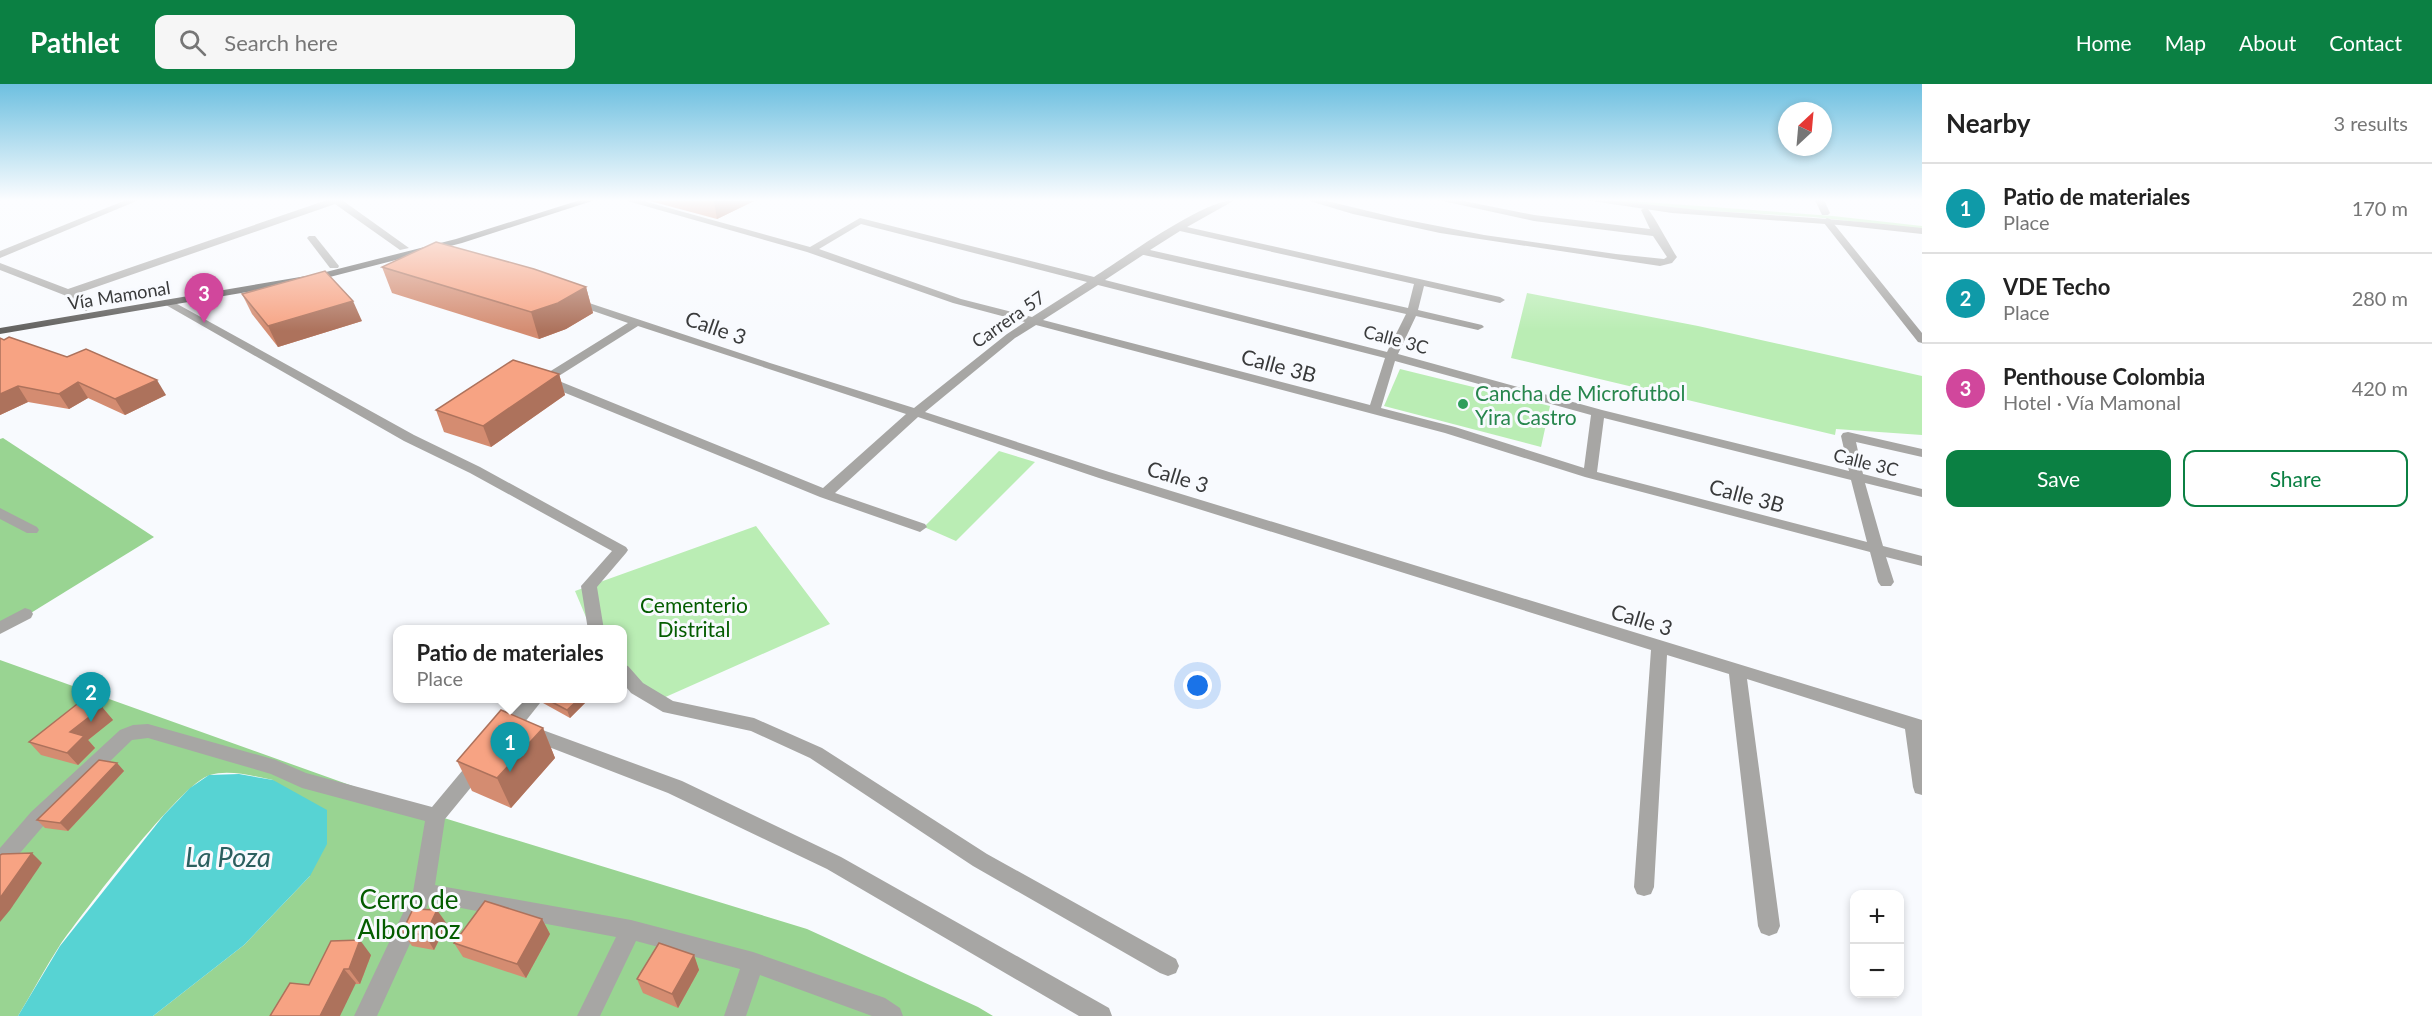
<!DOCTYPE html>
<html lang="en">
<head>
<meta charset="utf-8">
<style>
  body { margin:0; font-family:Lato,sans-serif; background:#f6f6f6; color:#222 }
  .controls { position:absolute; right:18px; bottom:18px; display:grid; overflow:hidden; border-radius:12px; box-shadow:0 3px 9px #0003 }
  .controls button { width:54px; height:54px; display:grid; place-items:center; padding:0; border:0; border-bottom:2px solid #e0e0e0; background:#fff; color:#222; font:30px sans-serif }
  .compass { position:absolute; left:1778px; top:18px; width:54px; height:54px; border-radius:50%; background:#fff; box-shadow:0 3px 9px #0003; rotate:26deg }
  .you { position:absolute; left:1198px; top:602px; width:21px; height:21px; margin:-15px; border:4px solid #fff; border-radius:50%; background:#1a73e8; box-shadow:0 0 0 9px #1a73e833 }
  .badge { display:grid; place-items:center; width:39px; height:39px; border-radius:50%; background:#0b8043; color:#fff; font-size:20px; font-weight:700 }
  .pin { position:absolute; translate:-50% -50px; filter:drop-shadow(0 2px 3px #0008) }
  .pin::after { content:''; position:absolute; top:32px; width:21px; height:18px; background:inherit; clip-path:polygon(0 0,100% 0,50% 100%) }
  .popup { position:absolute; left:393px; top:541px; width:234px; height:78px; box-sizing:border-box; display:grid; place-content:center; border-radius:12px; background:#fff; filter:drop-shadow(0 2px 4px #0005); font-size:20px; white-space:nowrap; color:#767676 }
  .popup b { font-size:22px; color:#222 }
  .popup::after { content:''; position:absolute; left:50%; top:100%; margin-left:-12px; border:12px solid transparent; border-top-color:#fff }
  .list { margin:0; padding:0; list-style:none }
  h2 { display:flex; justify-content:space-between; align-items:center; height:78px; margin:0; padding:0 24px; font-size:26px }
  h2 small { font-size:20px; font-weight:400; color:#767676 }
  .list li { display:grid; grid-template-columns:39px 1fr auto; gap:18px; align-items:center; box-sizing:border-box; height:90px; padding:0 24px; border-top:2px solid #e0e0e0 }
  .list b { display:block; font-size:22px; white-space:nowrap }
  .list p { margin:0; font-size:20px; white-space:nowrap; color:#767676 }
  .list em { font-size:20px; font-style:normal; color:#767676 }
  .actions { display:flex; gap:12px; padding:18px 24px }
  .actions a { flex:1; padding:14px 0; border:2px solid #0b8043; border-radius:12px; text-align:center; font-size:21px; color:#0b8043 }
  .actions .main { background:#0b8043; color:#fff }
  .icon { flex:none; width:33px; height:33px; fill:none; stroke:currentColor; stroke-width:2; stroke-linecap:round; stroke-linejoin:round }
  .map { position:relative; flex:none; width:1922px; height:932px; overflow:hidden }
  header { display:flex; align-items:center; gap:36px; box-sizing:border-box; height:84px; padding:0 30px; background:#0b8043; color:#fff }
  header strong { font-size:28px }
  nav { display:flex; gap:33px; margin-inline-start:auto; font-size:21px }
  .search { width:420px; height:54px; background:#f6f6f6; display:flex; align-items:center; gap:15px; box-sizing:border-box; padding:0 21px; border-radius:12px; color:#767676; font-size:22px }
  main { display:flex }
  aside { flex:1; background:#fff }
  .map>svg:first-child { display:block }
</style>
</head>
<body>
<header>
<strong>Pathlet</strong>
<div class="search"><svg class="icon" aria-label="search" viewBox="0 0 24 24"><circle cx="10" cy="10" r="6"/><path d="M15 15l6 6"/></svg>Search here</div>
<nav><a>Home</a><a>Map</a><a>About</a><a>Contact</a></nav>
</header>
<main>
<div class="map">
<svg width="1922" height="932" viewBox="0 0 1922 932">
  <rect width="100%" height="100%" fill="#f8fafe"/>
  <g fill="#baedb4">
    <polygon points="1605,117 1632,117 1833,132 1922,142 1922,145 1813,133 1643,123"/>
    <polygon points="1527,209 1698,242 1922,292 1922,351 1836,345 1835,351 1511,274"/>
    <polygon points="1400,285 1550,322 1541,363 1384,322"/>
    <polygon points="999,367 1035,378 956,457 924,443"/>
    <polygon points="756,442 830,540 652,619 623,596 622,546 591,545 575,507"/>
  </g>
  <g fill="#99d492">
    <polygon points="3,354 154,453 0,548 0,355"/>
    <path d="M0,576L431,730L807,845L978,923L993,932H153L244,861L310,792L273,696C253,692 229,685 210,691C180,700 82,830 60,861C45,884 32,909 18,932H0Z"/>
  </g>
  <polygon fill="#57d3d3" points="239,690 273,696 327,726 327,760 310,792 244,861 153,932 18,932 60,862 164,731 190,704 209,691"/>
  <g fill="none" stroke-linecap="round" stroke-linejoin="round">
    <g fill="#a7a6a4" fill-rule="evenodd">
      <polygon points="126,116 139,116 0,174 0,167"/>
      <polygon points="327,116 342,116 409,164 400,166 335,120 76,210 91,224 86,227 64,211 0,186 0,179 68,205"/>
      <path d="M624,116H640L810,163L860,134L1094,193C1124,174 1203,116 1235,116L1187,143L1500,213L1505,216L1500,219L1424,202L1418,226L1482,241L1484,243L1478,246L1416,232L1398,270L1602,326L1849,387L1841,352L1843,349L1848,348L1922,365V373L1856,358L1863,390L1922,405V413L1865,399L1883,462L1922,472V482L1886,473L1894,498L1891,502H1881L1878,498L1870,468L1585,393L1445,349L1036,241L1015,254L925,328L1109,388L1922,636V711L1915,709L1913,703L1905,645L1747,595L1780,842L1777,849L1769,852L1761,849L1758,842L1729,590L1667,571L1654,803L1651,810L1644,812L1637,810L1634,803L1651,566L1099,394L918,333L835,409L925,440L927,443L920,448L820,413L541,299V293L628,239L570,219L569,217L574,214L770,279L914,324L1007,250L1025,238L953,219L807,168ZM861,140L1087,198L1032,233L961,215L819,165ZM1180,147L1414,200L1408,224L1150,166ZM1143,171H1144L1406,230L1387,268L1105,196ZM1098,201L1385,274L1370,321L1043,236ZM638,242L906,330L823,404L554,295ZM1395,277L1591,331L1584,384L1455,343L1381,324ZM1604,334L1851,396L1867,458L1597,388Z"/>
      <path d="M1306,116H1323L1397,134L1484,151L1616,170L1664,175L1667,173L1653,152L1534,137L1438,116H1459L1534,131L1650,145L1641,126L1646,123C1651,126 1671,164 1677,173L1672,179L1660,182L1440,149L1353,130Z"/>
      <polygon points="1815,116 1824,116 1830,129 1828,131 1822,131"/>
      <polygon points="1827,134 1830,135 1922,249 1922,259 1918,258 1824,139 1822,137"/>
      <polygon points="309,152 315,152 339,182 338,184 330,184 307,154"/>
      <polygon points="170,216 414,351 480,383 626,463 628,466 626,469 597,503 604,546 588,546 581,502 612,467 470,389 404,357 166,221 165,219"/>
      <polygon points="0,424 37,443 39,446 37,449 27,449 0,435"/>
      <polygon points="25,524 31,526 33,530 31,534 0,550 0,537"/>
      <polygon points="622,580 628,582 643,599 673,617 754,634 822,664 987,770 1176,875 1179,882 1176,889 1168,892 1160,889 973,782 810,674 751,647 663,628 631,609 622,598"/>
      <polygon points="525,614 544,614 513,653 507,655 501,653 498,648 501,643"/>
      <polygon points="148,640 276,676 306,689 432,723 472,675 479,672 486,675 488,680 486,685 445,735 435,801 631,836 753,868 885,914 900,924 903,932 872,932 760,891 746,932 724,932 740,885 636,857 600,932 577,932 616,853 429,818 377,932 354,932 413,808 425,737 302,704 271,690 148,654 132,656 45,740 7,784 0,787 0,764 31,728 120,646 133,641"/>
      <polygon points="529,641 682,697 841,773 1109,924 1112,932 1079,932 827,785 668,709 523,653 520,648 523,643"/>
    </g>
    <path fill="#a7a6a4" fill-rule="evenodd" d="M1585,116C1627,116 1670,124 1712,127C1782,132 1852,136 1922,144V150L1839,141L1672,129Z"/>
    <polygon fill="#62615f" fill-rule="evenodd" points="580,116 595,116 462,159 318,196 0,250 0,244 318,190 456,155"/>
  </g>
  <g fill="#d48c71">
    <polygon points="650,117 754,117 717,135"/>
    <polygon points="382,183 586,203 593,229 566,245 539,255 392,209"/>
    <polygon points="242,210 362,237 278,263 252,230"/>
    <polygon points="0,254 166,311 125,331 88,314 69,325 28,318 0,331"/>
    <polygon points="559,290 565,311 491,363 444,348 436,326"/>
    <polygon points="541,615 585,615 586,618 570,634 543,619"/>
    <polygon points="102,623 113,636 88,656 95,664 78,681 41,671 29,658"/>
    <polygon points="543,644 555,674 511,724 472,707 457,677"/>
    <polygon points="117,679 124,687 68,747 45,744 37,736"/>
    <polygon points="542,835 550,850 526,894 463,873 454,859"/>
    <polygon points="447,840 434,866 412,862 402,848"/>
    <polygon points="371,871 360,900 309,901"/>
    <polygon points="694,871 699,886 678,924 643,909 637,895"/>
  </g>
  <g fill="#ad725c">
    <polygon points="714,117 754,117 717,135"/>
    <polygon points="586,203 593,229 566,245 539,255 531,228"/>
    <polygon points="353,217 362,237 278,263 268,242"/>
    <polygon points="559,290 565,311 491,363 483,342"/>
    <polygon points="157,296 166,311 125,331 115,315"/>
    <polygon points="78,298 88,314 69,325 59,310"/>
    <polygon points="18,302 28,318 0,331 0,310"/>
    <polygon points="579,615 585,615 586,618 570,634 567,626"/>
    <polygon points="102,623 113,636 88,656 95,664 78,681 67,669 70,648"/>
    <polygon points="543,644 555,674 511,724 497,694"/>
    <polygon points="117,679 124,687 68,747 60,739"/>
    <polygon points="32,769 42,779 10,826 0,838 0,814"/>
    <polygon points="437,826 447,840 434,866 425,851"/>
    <polygon points="542,835 550,850 526,894 517,880"/>
    <polygon points="360,856 371,871 360,900 349,885"/>
    <polygon points="694,871 699,886 678,924 672,910"/>
    <polygon points="344,885 356,899 340,932 320,932"/>
  </g>
  <g fill="#f7a383" stroke="#ad725c" stroke-width="1.5">
    <polygon points="436,158 534,185 586,203 558,219 531,228 382,183"/>
    <polygon points="325,187 353,217 268,242 242,210"/>
    <polygon points="9,253 67,273 86,265 157,296 115,315 78,298 59,310 18,302 0,310 0,254 4,256"/>
    <polygon points="513,276 559,290 483,342 436,326"/>
    <polygon points="546,615 579,615 567,626"/>
    <polygon points="81,617 102,623 70,648 84,652 67,669 29,658"/>
    <polygon points="501,626 543,644 497,694 457,677"/>
    <polygon points="99,676 117,679 60,739 37,736"/>
    <polygon points="32,769 0,814 0,771 2,770"/>
    <polygon points="485,817 542,835 517,880 454,859"/>
    <polygon points="413,825 437,826 425,851 402,848"/>
    <polygon points="360,856 349,885 344,885 320,932 270,932 290,899 309,901 331,857"/>
    <polygon points="659,859 694,871 672,910 637,895"/>
  </g>
  <linearGradient id="sky" x2="0" y2="1"><stop stop-color="#6ec0e0"/><stop offset="0.47" stop-color="#fcfdff"/><stop offset="1" stop-color="#fcfdff" stop-opacity="0"/></linearGradient>
  <rect width="1922" height="247" fill="url(#sky)"/>
  <circle fill="#2e9e5b" stroke="#f8fafe" stroke-width="2" cx="1463" cy="320" r="6"/>
  <g text-anchor="middle" dominant-baseline="central" stroke-width="6" stroke-linejoin="round" paint-order="stroke">
    <g font-size="18" fill="#393a3b" stroke="#f8fafe">
      <text transform="translate(119 211) rotate(-9)">Vía Mamonal</text>
      <text transform="translate(1008 235) rotate(-35)">Carrera 57</text>
      <text transform="translate(1396 255) rotate(15)">Calle 3C</text>
      <text transform="translate(1866 378) rotate(14)">Calle 3C</text>
    </g>
    <g font-size="21" fill="#393a3b" stroke="#f8fafe">
      <text transform="translate(716 243) rotate(19)">Calle 3</text>
      <text transform="translate(1279 281) rotate(15)">Calle 3B</text>
      <text transform="translate(1178 392) rotate(17)">Calle 3</text>
      <text transform="translate(1747 411) rotate(15)">Calle 3B</text>
      <text transform="translate(1642 535) rotate(17)">Calle 3</text>
    </g>
    <g font-size="21" fill="#27864d" stroke="#f8fafe" text-anchor="start">
      <text x="1475" y="308">Cancha de Microfutbol<tspan x="1475" dy="24">Yira Castro</tspan></text>
    </g>
    <g font-size="21" fill="#045c00" stroke="#f8fafe">
      <text x="694" y="520">Cementerio<tspan x="694" dy="24">Distrital</tspan></text>
    </g>
    <g font-size="26" fill="#045c00" stroke="#f8fafe">
      <text x="409" y="815">Cerro de<tspan x="409" dy="30">Albornoz</tspan></text>
    </g>
    <g font-size="27" font-style="italic" fill="#2b5f5f" stroke="#f8fafe">
      <text x="228" y="772">La Poza</text>
    </g>
  </g>
</svg>
<div class="controls">
<button>+</button>
<button>−</button>
</div>
<svg class="compass" viewBox="-18 -18 36 36"><path d="M0-13l5 13h-10z" fill="#e53935"/><path d="M0 13l5-13h-10z" fill="#767676"/></svg>
<div class="you"></div>
<div class="pin badge" style="left:510px;top:688px;background:#0f9aa8">1</div>
<div class="popup"><b>Patio de materiales</b>Place</div>
<div class="pin badge" style="left:91px;top:638px;background:#0f9aa8">2</div>
<div class="pin badge" style="left:204px;top:239px;background:#d1479c">3</div>
</div>
<aside>
<h2>Nearby<small>3 results</small></h2>
<ul class="list">
<li><span class="badge" style="background:#0f9aa8">1</span><div><b>Patio de materiales</b><p>Place</p></div><em>170 m</em></li>
<li><span class="badge" style="background:#0f9aa8">2</span><div><b>VDE Techo</b><p>Place</p></div><em>280 m</em></li>
<li><span class="badge" style="background:#d1479c">3</span><div><b>Penthouse Colombia</b><p>Hotel · Vía Mamonal</p></div><em>420 m</em></li>
</ul>
<div class="actions"><a class="main">Save</a><a>Share</a></div>
</aside>
</main>
</body>
</html>
